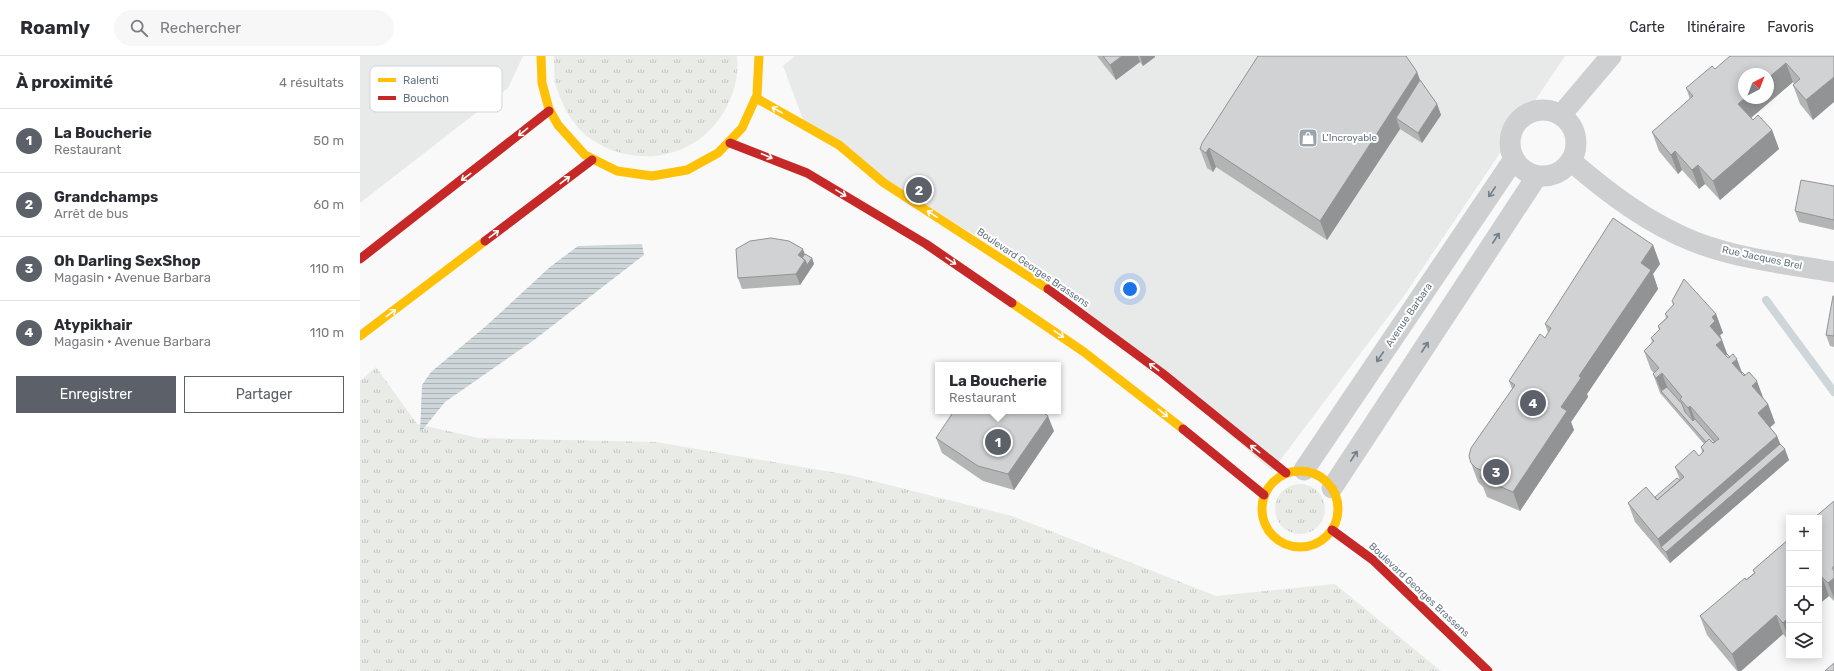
<!DOCTYPE html>
<html lang="fr">
<head>
<meta charset="utf-8">
<style>
  body { margin:0; font-family:Rubik,sans-serif; background:#f7f7f7; color:#2b2b33 }
  .controls { position:absolute; right:12px; bottom:12px; display:grid; overflow:hidden; border-radius:0px; box-shadow:0 2px 10px #0003 }
  .controls button { width:36px; height:36px; display:grid; place-items:center; padding:0; border:0; border-bottom:1px solid #e1e1e2; background:#fff; color:#2b2b33; font:20px sans-serif }
  .compass { position:absolute; left:1378px; top:12px; width:36px; height:36px; border-radius:50%; background:#fff; box-shadow:0 2px 10px #0003; rotate:42deg }
  .you { position:absolute; left:770px; top:233px; width:14px; height:14px; margin:-10px; border:3px solid #fff; border-radius:50%; background:#1a73e8; box-shadow:0 0 0 6px #1a73e833 }
  .badge { display:grid; place-items:center; width:26px; height:26px; border-radius:50%; background:#5c6169; color:#fff; font-size:13px; font-weight:700 }
  .pin { position:absolute; translate:-50% -50%; border:2px solid #fff; box-shadow:0 1px 4px #0006 }
  .popup { position:absolute; left:575px; top:306px; width:126px; height:52px; box-sizing:border-box; display:grid; place-content:center; border-radius:0px; background:#fff; filter:drop-shadow(0 1px 3px #0005); font-size:13px; white-space:nowrap; color:#7c7c81 }
  .popup b { font-size:15px; color:#2b2b33 }
  .popup::after { content:''; position:absolute; left:50%; top:100%; margin-left:-8px; border:8px solid transparent; border-top-color:#fff }
  .list { margin:0; padding:0; list-style:none }
  h2 { display:flex; justify-content:space-between; align-items:center; height:52px; margin:0; padding:0 16px; font-size:17px }
  h2 small { font-size:13px; font-weight:400; color:#7c7c81 }
  .list li { display:grid; grid-template-columns:26px 1fr auto; gap:12px; align-items:center; box-sizing:border-box; height:64px; padding:0 16px; border-top:1px solid #e1e1e2 }
  .list b { display:block; font-size:15px; white-space:nowrap }
  .list p { margin:0; font-size:13px; white-space:nowrap; color:#7c7c81 }
  .list em { font-size:13px; font-style:normal; color:#7c7c81 }
  .actions { display:flex; gap:8px; padding:12px 16px }
  .actions a { flex:1; padding:9px 0; border:1px solid #5c6169; border-radius:0px; text-align:center; font-size:14px; color:#5c6169 }
  .actions .main { background:#5c6169; color:#fff }
  .icon { flex:none; width:22px; height:22px; fill:none; stroke:currentColor; stroke-width:2; stroke-linecap:round; stroke-linejoin:round }
  .map { position:relative; flex:none; width:1474px; height:615px; overflow:hidden }
  header { display:flex; align-items:center; gap:24px; box-sizing:border-box; height:56px; padding:0 20px; background:#fff; border-bottom:1px solid #e1e1e2 }
  header strong { font-size:19px }
  nav { display:flex; gap:22px; margin-inline-start:auto; font-size:14px }
  .search { width:280px; height:36px; background:#f7f7f7; display:flex; align-items:center; gap:10px; box-sizing:border-box; padding:0 14px; border-radius:22px; color:#7c7c81; font-size:15px }
  main { display:flex }
  aside { flex:1; background:#fff }
  .map>svg:first-child { display:block }
</style>
</head>
<body>
<header>
<strong>Roamly</strong>
<div class="search"><svg class="icon" aria-label="search" viewBox="0 0 24 24"><circle cx="10" cy="10" r="6"/><path d="M15 15l6 6"/></svg>Rechercher</div>
<nav><a>Carte</a><a>Itinéraire</a><a>Favoris</a></nav>
</header>
<main>
<aside>
<h2>À proximité<small>4 résultats</small></h2>
<ul class="list">
<li><span class="badge">1</span><div><b>La Boucherie</b><p>Restaurant</p></div><em>50 m</em></li>
<li><span class="badge">2</span><div><b>Grandchamps</b><p>Arrêt de bus</p></div><em>60 m</em></li>
<li><span class="badge">3</span><div><b>Oh Darling SexShop</b><p>Magasin · Avenue Barbara</p></div><em>110 m</em></li>
<li><span class="badge">4</span><div><b>Atypikhair</b><p>Magasin · Avenue Barbara</p></div><em>110 m</em></li>
</ul>
<div class="actions"><a class="main">Enregistrer</a><a>Partager</a></div>
</aside>
<div class="map">
<svg width="1474" height="615" viewBox="0 0 1474 615">
  <defs>
    <pattern id="grass-tufts" width="24" height="20" patternUnits="userSpaceOnUse"><rect width="24" height="20" fill="#e8ebe6"/><path d="M3 7l-1-3M5 7V3M7 7l1-3M15 17l-1-3M17 17v-4M19 17l1-3" fill="none" stroke="#c0c3c0"/></pattern>
    <pattern id="water-rules" width="6" height="5" patternUnits="userSpaceOnUse"><rect width="6" height="5" fill="#ced6d9"/><path d="M0 2.5h6" fill="none" stroke="#abb2b5"/></pattern>
  </defs>
  <rect width="100%" height="100%" fill="#f9f9f9"/>
  <g fill="#e8e9e9">
    <polygon points="0,0 163,0 148,32 0,147"/>
    <polygon points="435,0 1205,0 1046,237 912,415 705,236 447,74 423,10"/>
  </g>
  <g fill="url(#grass-tufts)">
    <path d="M194,0H377C379,17 375,35 367,50C341,102 278,115 231,83C213,71 202,49 196,30C193,21 195,9 194,0Z"/>
    <polygon points="16,311 57,368 119,382 296,386 489,419 652,460 856,540 975,528 1081,615 0,615 0,325"/>
    <circle cx="940" cy="453" r="25"/>
  </g>
  <polygon fill="url(#water-rules)" points="282,188 284,199 174,284 85,346 60,377 62,329 71,316 126,270 190,211 218,190"/>
  <g fill="none" stroke-linecap="round" stroke-linejoin="round">
    <polyline stroke="#ced6d9" stroke-width="8" points="1406,244 1474,336"/>
    <g stroke="#cecfd0" stroke-width="21">
      <circle cx="1183" cy="87" r="33"/>
      <polyline points="1201,59 1251,0"/>
      <path d="M1211,105C1248,137 1289,168 1335,186C1379,203 1427,208 1474,216"/>
      <polyline points="944,414 1154,103"/>
      <polyline points="972,432 1177,120"/>
    </g>
    <g stroke="#ffc107" stroke-width="9">
      <polyline points="181,0 182,27 189,53 198,69 225,99 257,115 292,120 327,114 358,97 382,72 397,39 399,0"/>
      <polyline points="396,42 479,89 524,127 688,233"/>
      <polyline points="652,247 724,296 823,373"/>
      <polyline points="0,280 125,185"/>
      <circle cx="940" cy="453" r="38"/>
    </g>
    <g stroke="#c62828" stroke-width="9">
      <polyline points="370,87 447,117 566,188 652,247"/>
      <polyline points="125,185 232,104"/>
      <polyline points="0,203 189,55"/>
      <polyline points="688,233 802,317 926,417"/>
      <polyline points="823,373 904,439"/>
      <polyline points="972,474 1013,504 1128,615"/>
    </g>
  </g>
  <g fill="#b3b5b5">
    <polygon points="737,0 795,0 795,1 783,10 780,6 756,24"/>
    <polygon points="1474,0 1453,64 1440,48 1433,29 1434,28 1433,26 1391,62 1393,64 1412,74 1419,93 1360,144 1345,128 1339,133 1322,114 1318,118 1299,95 1292,76 1330,43 1326,32 1355,13"/>
    <polygon points="1057,16 1060,24 1077,48 1081,59 1062,87 1040,73 967,184 856,111 853,116 847,112 840,93"/>
    <polygon points="1474,130 1474,174 1439,166 1435,155"/>
    <polygon points="1293,189 1300,208 1293,218 1298,233 1227,338 1228,341 1211,366 1214,374 1160,455 1127,441 1123,431 1118,426 1111,407 1152,333 1149,325 1185,282 1188,277 1185,268"/>
    <polygon points="445,198 452,202 454,208 440,229 382,233 378,222"/>
    <polygon points="1474,240 1474,291 1470,290 1466,279"/>
    <polygon points="1312,245 1356,258 1363,277 1360,279 1367,298 1408,348 1415,367 1410,371 1417,380 1420,388 1429,404 1310,507 1275,466 1268,447 1295,441 1320,424 1315,411 1339,400 1342,396 1341,391 1344,388 1300,337 1293,318 1294,317 1291,314 1284,295 1292,286 1291,282 1299,274 1298,270 1306,262 1305,258 1313,249"/>
    <polygon points="694,375 654,434 623,425 582,397 576,382"/>
    <polygon points="1474,445 1474,545 1469,540 1459,548 1459,462"/>
    <polygon points="1429,483 1429,585 1423,578 1381,615 1377,615 1347,579 1340,560 1394,517 1393,514"/>
  </g>
  <g fill="#929394">
    <polygon points="762,0 778,0 780,6 756,24 750,9"/>
    <polygon points="780,0 795,0 795,1 783,10"/>
    <polygon points="1426,7 1433,26 1385,67 1378,48 1385,42 1408,42 1408,22"/>
    <polygon points="1057,16 1064,35 1036,62 1040,73 967,184 960,165"/>
    <polygon points="1474,21 1474,46 1453,64 1446,44"/>
    <polygon points="1077,48 1081,59 1062,87 1058,77"/>
    <polygon points="1412,74 1419,93 1360,144 1353,125"/>
    <polygon points="849,92 856,111 853,116 846,97"/>
    <polygon points="1315,95 1322,114 1318,118 1311,99"/>
    <polygon points="1338,109 1345,128 1339,133 1332,114"/>
    <polygon points="1293,189 1300,208 1293,218 1298,233 1227,338 1228,341 1211,366 1214,374 1160,455 1153,436 1201,351 1281,207"/>
    <polygon points="443,193 447,204 452,202 454,208 440,229 436,218 438,199"/>
    <polygon points="1356,258 1363,277 1360,279 1362,284 1357,289 1350,270 1352,261"/>
    <polygon points="1362,284 1369,303 1356,289"/>
    <polygon points="1377,303 1384,322 1372,307"/>
    <polygon points="1302,317 1309,336 1301,335 1296,322"/>
    <polygon points="1397,325 1404,344 1392,330"/>
    <polygon points="1408,348 1415,367 1405,376 1398,357"/>
    <polygon points="1330,350 1337,369 1335,371 1328,352"/>
    <polygon points="688,360 694,375 654,434 648,418"/>
    <polygon points="1417,380 1423,395 1425,393 1429,404 1310,507 1306,496 1301,491 1305,502 1298,483"/>
    <polygon points="1462,521 1469,540 1459,548 1459,523"/>
    <polygon points="1474,522 1474,542 1468,527"/>
    <polygon points="1429,549 1429,559 1426,551"/>
    <polygon points="1416,559 1423,578 1381,615 1378,615 1372,598"/>
    <polygon points="1429,561 1429,584 1423,567"/>
  </g>
  <g fill="#d0d2d3" stroke="#929394">
    <polygon points="743,0 762,0 750,9"/>
    <polygon points="898,0 1046,0 1057,16 960,165 849,92 846,97 840,93 842,87"/>
    <polygon points="1370,0 1474,0 1474,21 1446,44 1433,29 1440,23 1426,7 1408,22 1408,18 1384,18 1384,42 1385,42 1378,48 1393,64 1398,59 1412,74 1353,125 1338,109 1332,114 1315,95 1311,99 1292,76 1333,40 1326,32 1352,10 1355,13"/>
    <polygon points="1060,24 1077,48 1058,77 1036,62"/>
    <polygon points="1441,124 1474,130 1474,164 1435,155"/>
    <polygon points="1253,162 1293,189 1281,207 1291,214 1219,320 1221,322 1201,351 1207,355 1153,436 1120,422 1123,415 1116,412 1111,407 1109,400 1111,392 1155,329 1149,325 1180,278 1185,282 1191,272 1185,268"/>
    <polygon points="411,182 429,185 443,193 438,199 445,204 436,218 378,222 376,193 390,185"/>
    <polygon points="445,198 452,202 447,209 445,204 442,202"/>
    <polygon points="1324,223 1356,258 1352,261 1355,265 1350,270 1362,284 1356,289 1368,302 1373,298 1377,303 1372,307 1384,320 1389,316 1397,325 1392,330 1408,348 1398,357 1417,380 1298,483 1268,447 1286,431 1297,444 1324,421 1315,411 1334,394 1339,400 1344,395 1341,391 1349,383 1353,387 1359,383 1330,350 1328,352 1320,343 1322,341 1302,317 1296,322 1293,318 1299,312 1284,295 1294,285 1291,282 1300,273 1298,270 1308,261 1305,258 1314,248 1312,245"/>
    <polygon points="1473,240 1474,240 1474,280 1466,279"/>
    <polygon points="1367,298 1370,301 1368,302 1365,299"/>
    <polygon points="1382,316 1385,319 1384,320 1381,317"/>
    <polygon points="1307,331 1322,348 1325,356 1333,365 1335,363 1355,386 1353,387 1349,383 1346,386 1301,335"/>
    <polygon points="594,355 681,355 688,360 648,418 618,410 576,382"/>
    <polygon points="1420,388 1425,393 1306,496 1301,491"/>
    <polygon points="1317,422 1320,424 1297,444 1295,441"/>
    <polygon points="1474,445 1474,510 1472,512 1474,515 1474,522 1468,527 1462,521 1459,523 1459,462 1454,462"/>
    <polygon points="1429,483 1429,549 1426,551 1429,555 1429,561 1423,567 1416,559 1372,598 1340,560 1385,522 1386,524 1395,517 1393,514"/>
    <polygon points="1474,607 1474,615 1465,615"/>
  </g>
  <defs><path id="oneway-shaft" d="M-6 0H5M1.5-3L5.5 0L1.5 3" fill="none" stroke-width="1.6" stroke-linecap="round" stroke-linejoin="round"/></defs>
  <g stroke="#f6fbf6">
    <use href="#oneway-shaft" transform="translate(417 54) rotate(-150)"/>
    <use href="#oneway-shaft" transform="translate(163 76) rotate(141)"/>
    <use href="#oneway-shaft" transform="translate(407 100) rotate(23)"/>
    <use href="#oneway-shaft" transform="translate(106 121) rotate(143)"/>
    <use href="#oneway-shaft" transform="translate(205 124) rotate(-37)"/>
    <use href="#oneway-shaft" transform="translate(481 137) rotate(31)"/>
    <use href="#oneway-shaft" transform="translate(572 158) rotate(-147)"/>
    <use href="#oneway-shaft" transform="translate(134 178) rotate(-37)"/>
    <use href="#oneway-shaft" transform="translate(591 205) rotate(34)"/>
    <use href="#oneway-shaft" transform="translate(31 257) rotate(-37)"/>
    <use href="#oneway-shaft" transform="translate(699 278) rotate(35)"/>
    <use href="#oneway-shaft" transform="translate(794 311) rotate(-143)"/>
    <use href="#oneway-shaft" transform="translate(803 357) rotate(39)"/>
    <use href="#oneway-shaft" transform="translate(895 393) rotate(-142)"/>
  </g>
  <g stroke="#707f8b">
    <use href="#oneway-shaft" transform="translate(1132 136) rotate(124)"/>
    <use href="#oneway-shaft" transform="translate(1136 182) rotate(-57)"/>
    <use href="#oneway-shaft" transform="translate(1065 291) rotate(-57)"/>
    <use href="#oneway-shaft" transform="translate(1020 301) rotate(124)"/>
    <use href="#oneway-shaft" transform="translate(994 400) rotate(-57)"/>
  </g>
  <defs>
    <g id="shop-square" transform="scale(1)"><rect x="-9" y="-9" width="18" height="18" rx="4" fill="#99a4ac" stroke="#fff"/><path d="M-5-2.5h2.3a2.7 3.5 0 0 1 5.4 0H5L5.5 6h-11ZM-1.5-2.5h3a1.5 2.3 0 0 0-3 0Z" fill="#fff"/></g>
  </defs>
  <g fill-rule="evenodd">
    <use href="#shop-square" x="948" y="82"/>
  </g>
  <g text-anchor="middle" dominant-baseline="central" stroke-width="4" stroke-linejoin="round" paint-order="stroke">
    <g font-size="10" fill="#657683" stroke="#fff" text-anchor="start">
      <text x="962" y="82">L'Incroyable</text>
    </g>
    <g font-size="10" fill="#657683" stroke="#fff">
      <text transform="translate(1402 202) rotate(12)">Rue Jacques Brel</text>
      <text transform="translate(673 212) rotate(34)">Boulevard Georges Brassens</text>
      <text transform="translate(1049 259) rotate(-56)">Avenue Barbara</text>
      <text transform="translate(1059 534) rotate(43)">Boulevard Georges Brassens</text>
    </g>
  </g>
  <rect x="10" y="10" width="132" height="46" rx="6" fill="#fff" stroke="#d1d6da" stroke-width="1"/>
  <rect x="18" y="22" width="18" height="4" fill="#ffc107"/>
  <rect x="18" y="40" width="18" height="4" fill="#c62828"/>
  <g font-size="11" fill="#657683">
    <text x="43" y="28">Ralenti</text>
    <text x="43" y="46">Bouchon</text>
  </g>
</svg>
<div class="controls">
<button>+</button>
<button>−</button>
<button><svg class="icon" aria-label="locate" viewBox="0 0 24 24"><circle cx="12" cy="12" r="6"/><path d="M12 2v4M12 18v4M2 12h4M18 12h4"/></svg></button>
<button><svg class="icon" aria-label="layers" viewBox="0 0 24 24"><path d="M12 4l9 5-9 5-9-5zM3 14l9 5 9-5"/></svg></button>
</div>
<svg class="compass" viewBox="-18 -18 36 36"><path d="M0-13l5 13h-10z" fill="#e53935"/><path d="M0 13l5-13h-10z" fill="#7c7c81"/></svg>
<div class="you"></div>
<div class="pin badge" style="left:638px;top:386px">1</div>
<div class="popup"><b>La Boucherie</b>Restaurant</div>
<div class="pin badge" style="left:559px;top:134px">2</div>
<div class="pin badge" style="left:1136px;top:416px">3</div>
<div class="pin badge" style="left:1173px;top:347px">4</div>
</div>
</main>
</body>
</html>
